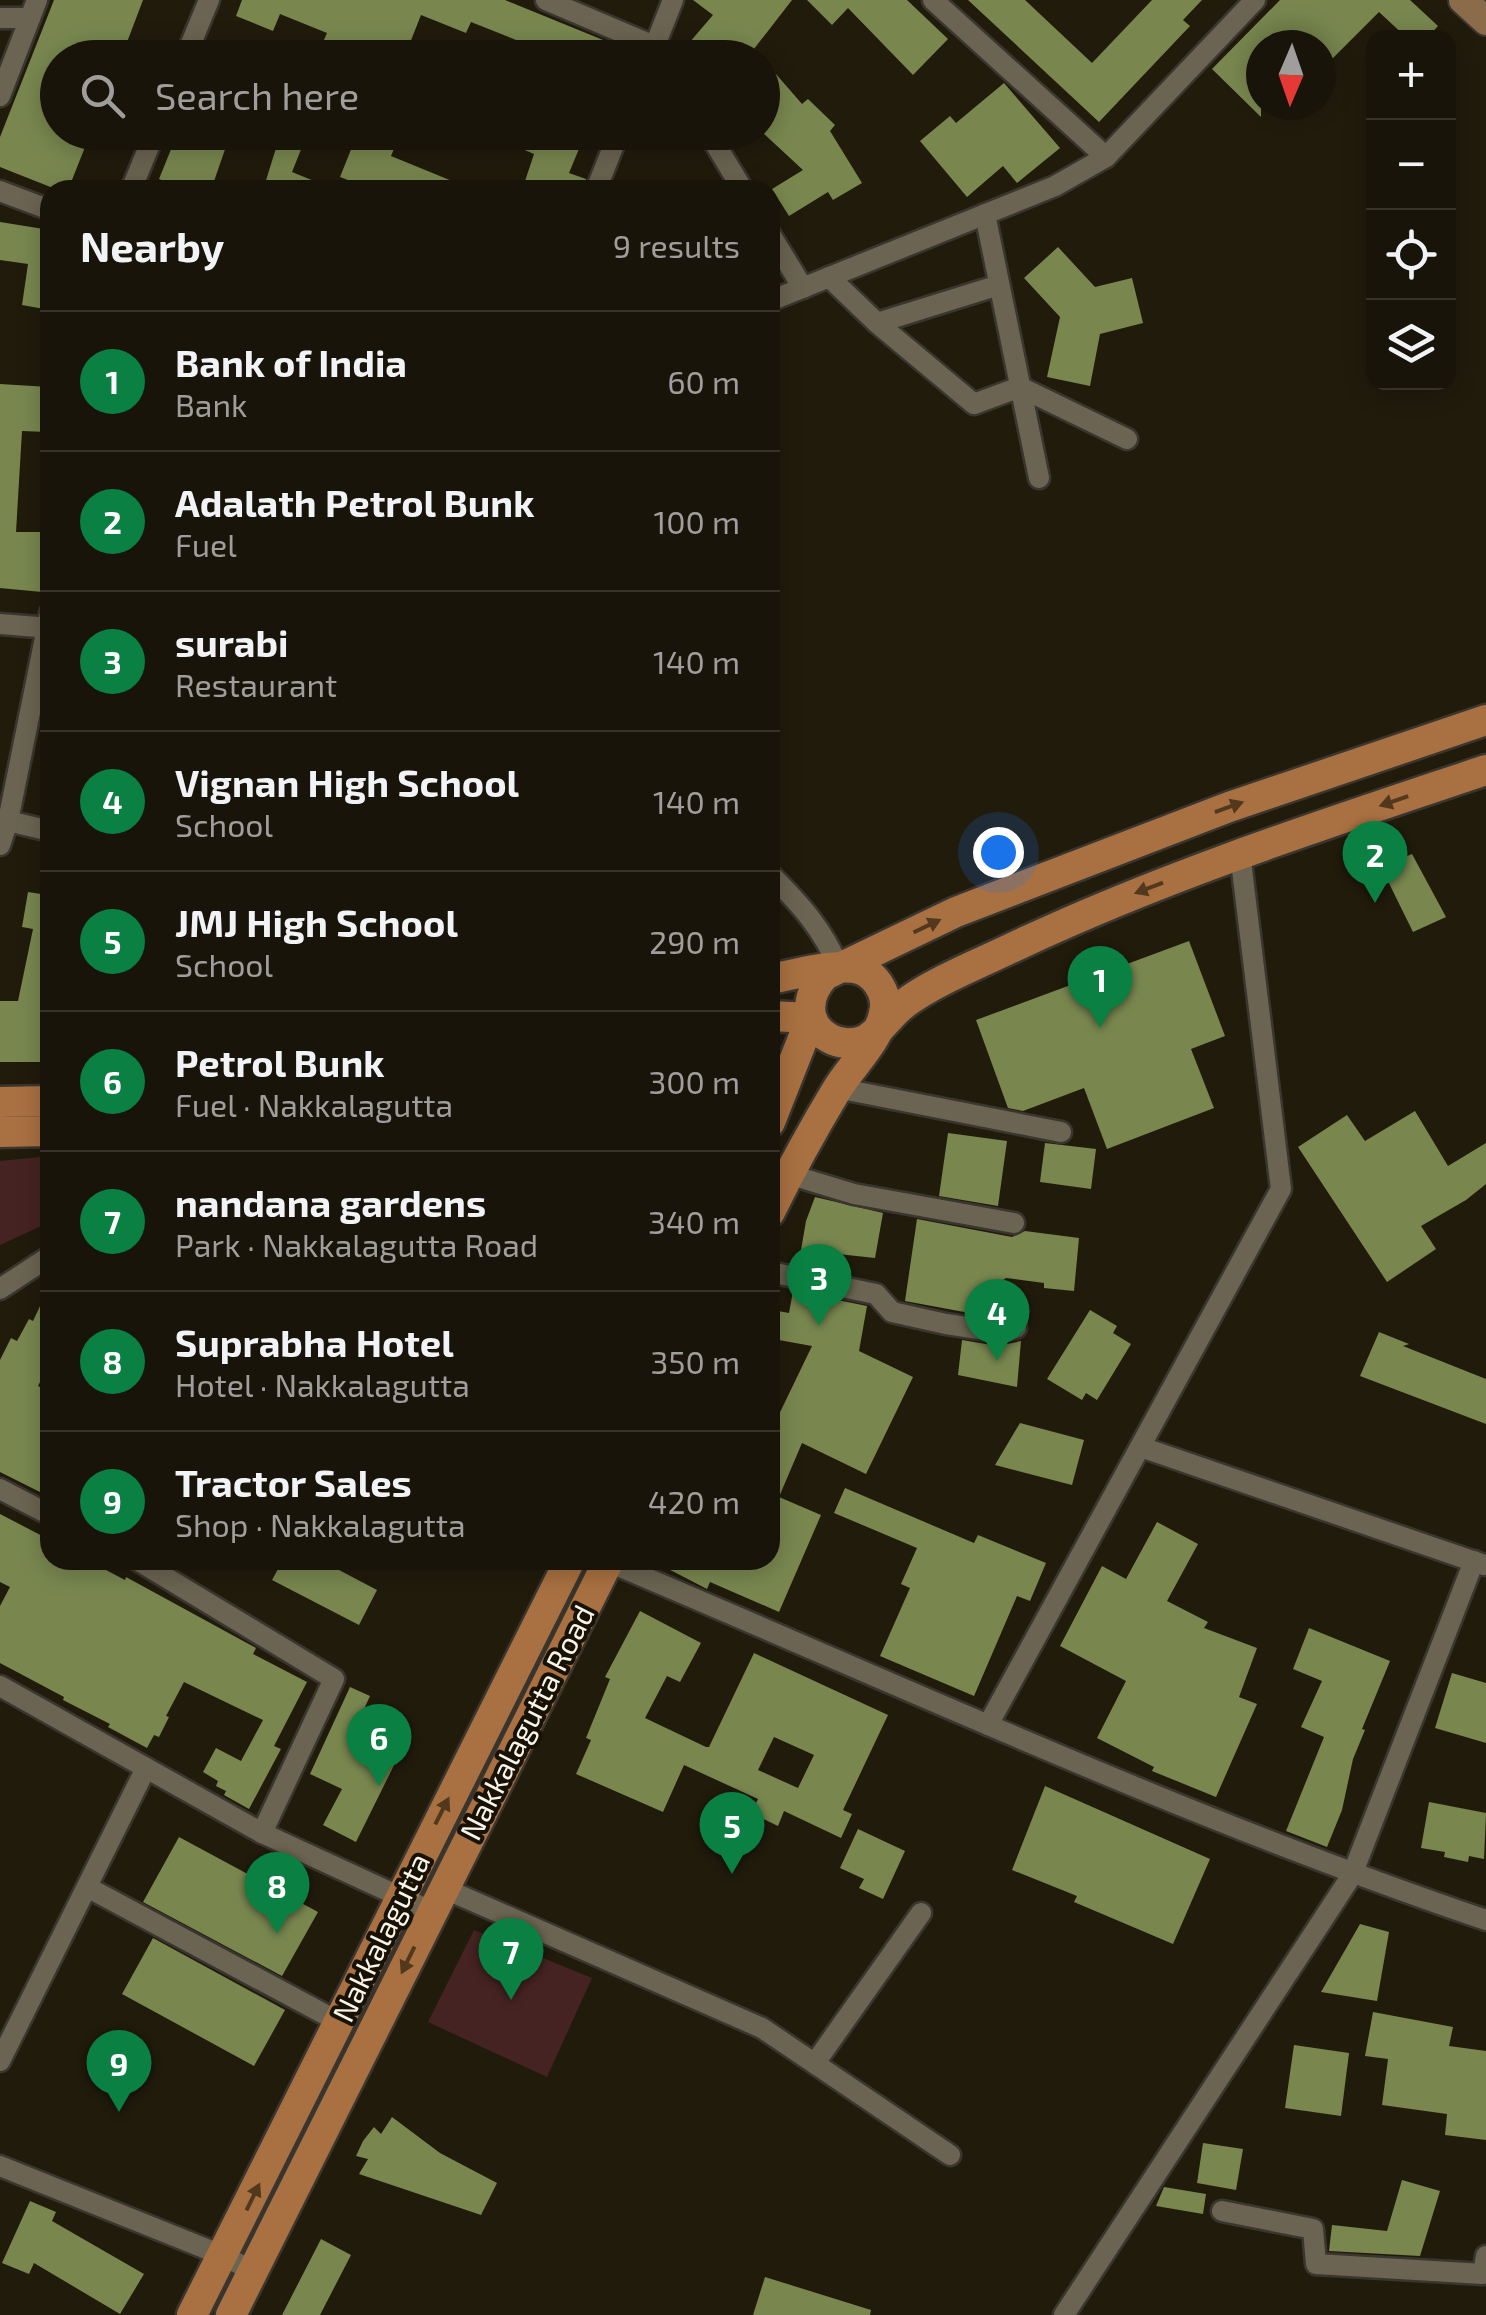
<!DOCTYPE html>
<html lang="en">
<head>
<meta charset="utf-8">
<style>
  body { margin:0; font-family:"Exo 2",sans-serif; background:#262117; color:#f1f3f6 }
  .controls { position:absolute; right:30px; top:30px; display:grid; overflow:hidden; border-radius:20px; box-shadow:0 5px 25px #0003 }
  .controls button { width:90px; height:90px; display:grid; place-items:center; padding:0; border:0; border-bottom:2px solid #37332a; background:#191409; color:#f1f3f6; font:50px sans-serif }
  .compass { position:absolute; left:1246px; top:30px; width:90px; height:90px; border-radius:50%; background:#191409; box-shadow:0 5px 25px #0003; rotate:182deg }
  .you { position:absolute; left:998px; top:852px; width:35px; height:35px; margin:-25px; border:8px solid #fff; border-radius:50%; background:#1a73e8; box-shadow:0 0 0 15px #1a73e833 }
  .badge { display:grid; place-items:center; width:65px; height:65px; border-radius:50%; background:#0b8043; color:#fff; font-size:32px; font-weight:700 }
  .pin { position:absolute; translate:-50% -82px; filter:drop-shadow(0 2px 5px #0008) }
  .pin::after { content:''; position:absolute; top:52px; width:35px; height:30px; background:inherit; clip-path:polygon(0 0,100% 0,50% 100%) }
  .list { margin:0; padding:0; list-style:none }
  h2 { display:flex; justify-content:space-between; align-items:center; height:130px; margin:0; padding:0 40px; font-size:42px }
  h2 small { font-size:32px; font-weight:400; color:#9f9e9c }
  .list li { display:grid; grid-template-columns:65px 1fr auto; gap:30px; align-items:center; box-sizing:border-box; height:140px; padding:0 40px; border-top:2px solid #37332a }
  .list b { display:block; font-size:38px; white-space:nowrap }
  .list p { margin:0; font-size:32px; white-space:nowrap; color:#9f9e9c }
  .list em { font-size:32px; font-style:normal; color:#9f9e9c }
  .icon { flex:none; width:55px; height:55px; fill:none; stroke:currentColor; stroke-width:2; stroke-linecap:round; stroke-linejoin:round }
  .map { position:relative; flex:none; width:1486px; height:2315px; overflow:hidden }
  .search { position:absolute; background:#191409; box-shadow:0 5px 25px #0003; left:40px; top:40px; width:740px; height:110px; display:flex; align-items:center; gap:25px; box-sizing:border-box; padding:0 35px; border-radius:55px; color:#9f9e9c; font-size:38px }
  .panel { position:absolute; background:#191409; box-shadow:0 5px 25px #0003; left:40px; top:180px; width:740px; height:1390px; border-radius:30px }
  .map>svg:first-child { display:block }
</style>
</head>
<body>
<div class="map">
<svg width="1486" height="2315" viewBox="0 0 1486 2315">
  <rect width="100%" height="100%" fill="#211b0c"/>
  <g fill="#452322">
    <polygon points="50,1156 50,1222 0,1245 0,1161"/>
    <polygon points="474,1930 592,1978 547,2077 428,2022"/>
  </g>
  <g fill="#79874f" fill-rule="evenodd">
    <polygon points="54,0 143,0 121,58 58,58 58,132 91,132 68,190 58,190 0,167 0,137"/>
    <polygon points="242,0 505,0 613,44 608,58 510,58 516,40 471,22 466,33 421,15 404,58 342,58 320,49 327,33 280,14 273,31 236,16"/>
    <polygon points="693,0 792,0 747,58 707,58 689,43 713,15"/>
    <polygon points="807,0 907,0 948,39 913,75 848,8 832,25"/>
    <polygon points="968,0 1025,0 1092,63 1152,0 1202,0 1183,20 1190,26 1099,122"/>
    <polygon points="1280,0 1410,0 1438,26 1427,38 1407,38 1379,12 1321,70 1321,45 1261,45 1261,117 1212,69"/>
    <polygon points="762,58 802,104 808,99 835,125 830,131 862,183 833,200 828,192 789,216 772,189 803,170 762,132"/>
    <polygon points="1004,83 1060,148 1017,183 1003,166 967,197 920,141 950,116 956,123"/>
    <polygon points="178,132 231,132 211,190 186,190 159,179"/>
    <polygon points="281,132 308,132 292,172 336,190 263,190"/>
    <polygon points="358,132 396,144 391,156 474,190 374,190 340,177"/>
    <polygon points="483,132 586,132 569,173 586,179 582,190 522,190 534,154"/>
    <polygon points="0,222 50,230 50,310 22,305 28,264 0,260"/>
    <polygon points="1058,247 1095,287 1132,278 1143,323 1100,334 1090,386 1047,377 1060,317 1024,278"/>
    <polygon points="0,384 49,387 46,432 22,431 16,532 43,532 42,592 0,588"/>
    <polygon points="1412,854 1446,917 1413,932 1381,867"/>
    <polygon points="41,891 50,892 48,1062 0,1062 0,1001 18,1001 33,929 22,927 28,892 41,894"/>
    <polygon points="1189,941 1225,1036 1191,1049 1214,1108 1107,1149 1084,1088 1023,1111 1008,1108 976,1020"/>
    <polygon points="1415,1111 1448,1166 1486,1143 1486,1184 1466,1200 1421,1226 1436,1249 1387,1282 1298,1147 1347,1115 1365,1141"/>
    <polygon points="948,1133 1007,1141 998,1206 939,1196"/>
    <polygon points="1045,1143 1096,1149 1091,1189 1040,1182"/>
    <polygon points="815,1197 883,1213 875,1258 801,1250 806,1221"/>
    <polygon points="917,1219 1012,1237 1025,1231 1079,1238 1074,1291 1044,1288 1044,1283 1006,1278 1003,1280 991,1317 905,1301"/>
    <polygon points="50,1285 50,1362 38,1386 50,1392 50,1473 40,1492 0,1472 0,1360 11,1338 17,1341 29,1319 33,1321"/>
    <polygon points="793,1291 867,1306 859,1351 913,1377 866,1474 802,1443 779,1497 821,1515 779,1612 710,1582 707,1589 651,1560 770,1560 770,1433 812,1346 773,1339 778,1311 789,1313"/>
    <polygon points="1090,1310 1117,1326 1113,1333 1131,1344 1097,1400 1086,1393 1082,1400 1047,1379"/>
    <polygon points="1379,1332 1409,1344 1403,1346 1486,1379 1486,1424 1360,1376"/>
    <polygon points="962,1340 998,1346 1021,1341 1017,1387 958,1375"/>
    <polygon points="1020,1423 1084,1440 1072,1485 995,1465"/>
    <polygon points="845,1488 974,1543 978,1535 1046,1563 1030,1601 1017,1596 974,1696 880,1656 910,1588 901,1584 917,1548 834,1513"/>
    <polygon points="0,1514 50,1540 50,1560 87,1560 125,1580 126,1577 256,1648 253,1654 307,1682 274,1746 281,1749 249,1809 224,1795 226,1791 216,1786 218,1781 203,1772 216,1748 241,1761 263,1720 184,1682 166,1716 169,1717 159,1737 154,1735 147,1748 108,1727 110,1724 63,1700 64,1697 0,1663 0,1606 10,1587 0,1582"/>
    <polygon points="1157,1522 1198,1544 1167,1601 1208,1622 1204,1628 1257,1648 1239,1697 1257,1704 1216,1797 1152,1771 1154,1767 1097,1738 1126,1681 1060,1646 1102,1566 1126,1579"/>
    <polygon points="283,1560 320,1560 377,1590 359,1625 272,1580"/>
    <path d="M640,1611L701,1643L680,1682L667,1676L645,1718L706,1747H709L754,1653L888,1715L843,1810L852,1814L841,1838L784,1811L778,1826L751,1813L758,1799L684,1765L663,1812L576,1774L591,1740L586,1738L610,1679L605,1677ZM774,1737L814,1755L798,1788L758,1770Z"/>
    <polygon points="1309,1628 1390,1661 1362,1729 1365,1730 1353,1759 1342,1810 1327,1847 1286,1831 1324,1737 1301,1727 1322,1681 1293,1669"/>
    <polygon points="1452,1673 1486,1683 1486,1743 1435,1728"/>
    <polygon points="350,1687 370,1696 359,1720 405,1743 356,1842 323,1825 342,1789 310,1774"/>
    <polygon points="1045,1786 1210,1859 1173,1944 1074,1902 1077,1896 1012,1870"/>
    <polygon points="1429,1802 1486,1813 1484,1859 1469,1856 1468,1862 1444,1857 1445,1852 1421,1848"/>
    <polygon points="858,1829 905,1851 883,1899 859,1888 864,1879 840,1868"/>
    <polygon points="179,1837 318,1912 282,1976 143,1902"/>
    <polygon points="1360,1924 1389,1932 1377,2001 1321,1992"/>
    <polygon points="153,1938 285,2010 254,2066 122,1994"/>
    <polygon points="1373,2012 1453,2027 1449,2046 1486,2051 1486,2140 1445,2135 1447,2114 1382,2105 1388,2059 1365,2056"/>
    <polygon points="1294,2045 1349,2053 1341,2116 1285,2108"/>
    <polygon points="392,2117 440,2153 497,2183 481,2215 359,2174 368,2159 356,2156 363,2141 374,2127 381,2134"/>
    <polygon points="1203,2143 1243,2149 1236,2190 1197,2183"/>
    <polygon points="1402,2180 1440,2191 1420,2256 1329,2251 1332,2225 1387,2231"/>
    <polygon points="1164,2187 1206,2194 1203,2214 1156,2206"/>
    <polygon points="30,2201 56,2212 52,2221 144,2274 120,2314 34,2263 29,2274 2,2263"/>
    <polygon points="321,2239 351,2255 320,2315 282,2315"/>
    <polygon points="765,2277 871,2310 870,2315 753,2315"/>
  </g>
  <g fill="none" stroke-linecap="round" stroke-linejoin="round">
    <g stroke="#3a362f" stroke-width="25">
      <g id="minor">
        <polyline points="546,0 654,46 662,58"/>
        <polyline points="933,0 1106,157"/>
        <polyline points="0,18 30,18"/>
        <polyline points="185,58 209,0"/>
        <polyline points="650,58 673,0"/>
        <polyline points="0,96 37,0"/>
        <polyline points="708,132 743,190"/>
        <polyline points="131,190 155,132"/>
        <polyline points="596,190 619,132"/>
        <polyline points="0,191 50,210"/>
        <polyline points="985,214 1039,478"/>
        <polyline points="770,234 803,288"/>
        <polyline points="829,277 877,323 974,404 1020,387 1127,439"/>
        <polyline points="770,301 1055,186 1106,157 1255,0"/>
        <polyline points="877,323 999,285"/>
        <polyline points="0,624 50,628"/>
        <polyline points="8,821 50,831"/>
        <polyline points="0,845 8,821 50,613"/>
        <path d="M770,874C800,904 823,929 839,968"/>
        <polyline points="837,1088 1061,1132"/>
        <polyline points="788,1174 854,1194 1014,1223"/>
        <polyline points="770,1272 876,1294 892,1312 946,1324 999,1332 1016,1328"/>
        <polyline points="0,1289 50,1256"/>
        <polyline points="1141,1447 1484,1565"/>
        <polyline points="0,1489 50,1515"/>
        <polyline points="137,1560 334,1679 262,1833"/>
        <path d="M604,1560C896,1683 1185,1818 1486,1920"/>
        <polyline points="0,1686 262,1833 431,1911"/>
        <polyline points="988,1725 1281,1189 1240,853"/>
        <polyline points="87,1887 339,2022"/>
        <polyline points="443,1888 762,2028 950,2155"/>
        <polyline points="0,2061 146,1768"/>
        <polyline points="815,2063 921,1913"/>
        <polyline points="0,2166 224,2256 254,2272"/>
        <polyline points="1222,2211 1313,2229 1316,2264 1483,2274 1486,2256"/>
        <polyline points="1064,2315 1352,1875 1474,1561"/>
      </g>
    </g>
    <g stroke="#3a362f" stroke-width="32">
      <polyline id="secondary" points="1463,0 1486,21"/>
    </g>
    <g stroke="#3a362f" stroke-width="35">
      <g id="primary">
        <path d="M1486,720L1229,807L956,912L825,975C807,994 802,1023 829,1038C839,1044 854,1045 865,1040C881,1031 890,1014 904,1004C932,982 985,961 1018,945C1169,874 1328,823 1486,770"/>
        <path d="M770,979C795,975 828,964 854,968C874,971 889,993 884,1013C879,1041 850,1067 836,1091C812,1131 790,1171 770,1212"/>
        <polyline points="770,1016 811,1018"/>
        <polyline points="0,1102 50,1101"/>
        <polyline points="770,1122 811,1018"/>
        <polyline points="0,1132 50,1131"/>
        <polyline points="192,2315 570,1560"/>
        <polyline points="231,2315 609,1560"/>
      </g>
    </g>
    <use href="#minor" stroke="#6b6452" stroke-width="20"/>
    <use href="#secondary" stroke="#8a6b4a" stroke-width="28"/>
    <use href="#primary" stroke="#a97141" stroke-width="30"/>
  </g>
  <defs><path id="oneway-solid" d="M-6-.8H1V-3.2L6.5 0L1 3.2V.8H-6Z" transform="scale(2.5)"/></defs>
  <g fill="#52381c">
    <use href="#oneway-solid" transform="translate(1394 801) rotate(161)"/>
    <use href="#oneway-solid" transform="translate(1229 807) rotate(-20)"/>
    <use href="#oneway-solid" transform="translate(1149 888) rotate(159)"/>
    <use href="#oneway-solid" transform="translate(927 926) rotate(-26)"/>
    <use href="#oneway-solid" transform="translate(442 1811) rotate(-63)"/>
    <use href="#oneway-solid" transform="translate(408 1960) rotate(116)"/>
    <use href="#oneway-solid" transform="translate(253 2197) rotate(-64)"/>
  </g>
  <g text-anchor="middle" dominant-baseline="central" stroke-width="8" stroke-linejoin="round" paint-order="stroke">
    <g font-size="30" fill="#f8f4ea" stroke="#181204">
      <text transform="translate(526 1722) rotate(-63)">Nakkalagutta Road</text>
      <text transform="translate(380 1937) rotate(-64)">Nakkalagutta</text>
    </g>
  </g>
</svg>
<div class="controls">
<button>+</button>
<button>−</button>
<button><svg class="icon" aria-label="locate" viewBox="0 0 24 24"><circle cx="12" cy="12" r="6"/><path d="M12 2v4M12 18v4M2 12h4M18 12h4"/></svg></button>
<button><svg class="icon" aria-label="layers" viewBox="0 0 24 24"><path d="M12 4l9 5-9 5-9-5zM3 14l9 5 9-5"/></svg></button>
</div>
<svg class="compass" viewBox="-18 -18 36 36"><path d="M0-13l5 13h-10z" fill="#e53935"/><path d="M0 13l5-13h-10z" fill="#9f9e9c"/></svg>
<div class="you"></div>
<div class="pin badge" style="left:1100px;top:1028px">1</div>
<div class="pin badge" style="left:1375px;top:903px">2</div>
<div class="pin badge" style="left:819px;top:1326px">3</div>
<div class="pin badge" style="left:997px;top:1361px">4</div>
<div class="pin badge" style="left:732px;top:1874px">5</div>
<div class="pin badge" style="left:379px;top:1786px">6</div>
<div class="pin badge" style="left:511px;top:2000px">7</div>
<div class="pin badge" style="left:277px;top:1934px">8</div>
<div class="pin badge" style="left:119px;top:2112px">9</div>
<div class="search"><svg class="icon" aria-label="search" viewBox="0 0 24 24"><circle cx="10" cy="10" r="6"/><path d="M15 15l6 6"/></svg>Search here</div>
<section class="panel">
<h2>Nearby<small>9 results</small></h2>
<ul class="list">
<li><span class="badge">1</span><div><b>Bank of India</b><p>Bank</p></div><em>60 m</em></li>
<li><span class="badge">2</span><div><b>Adalath Petrol Bunk</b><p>Fuel</p></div><em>100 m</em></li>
<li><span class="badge">3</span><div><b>surabi</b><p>Restaurant</p></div><em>140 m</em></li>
<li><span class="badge">4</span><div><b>Vignan High School</b><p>School</p></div><em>140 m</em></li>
<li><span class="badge">5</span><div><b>JMJ High School</b><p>School</p></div><em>290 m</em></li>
<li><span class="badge">6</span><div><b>Petrol Bunk</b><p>Fuel · Nakkalagutta</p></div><em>300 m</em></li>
<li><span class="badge">7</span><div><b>nandana gardens</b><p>Park · Nakkalagutta Road</p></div><em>340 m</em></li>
<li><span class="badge">8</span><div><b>Suprabha Hotel</b><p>Hotel · Nakkalagutta</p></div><em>350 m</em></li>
<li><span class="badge">9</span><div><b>Tractor Sales</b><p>Shop · Nakkalagutta</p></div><em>420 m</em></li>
</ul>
</section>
</div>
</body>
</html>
